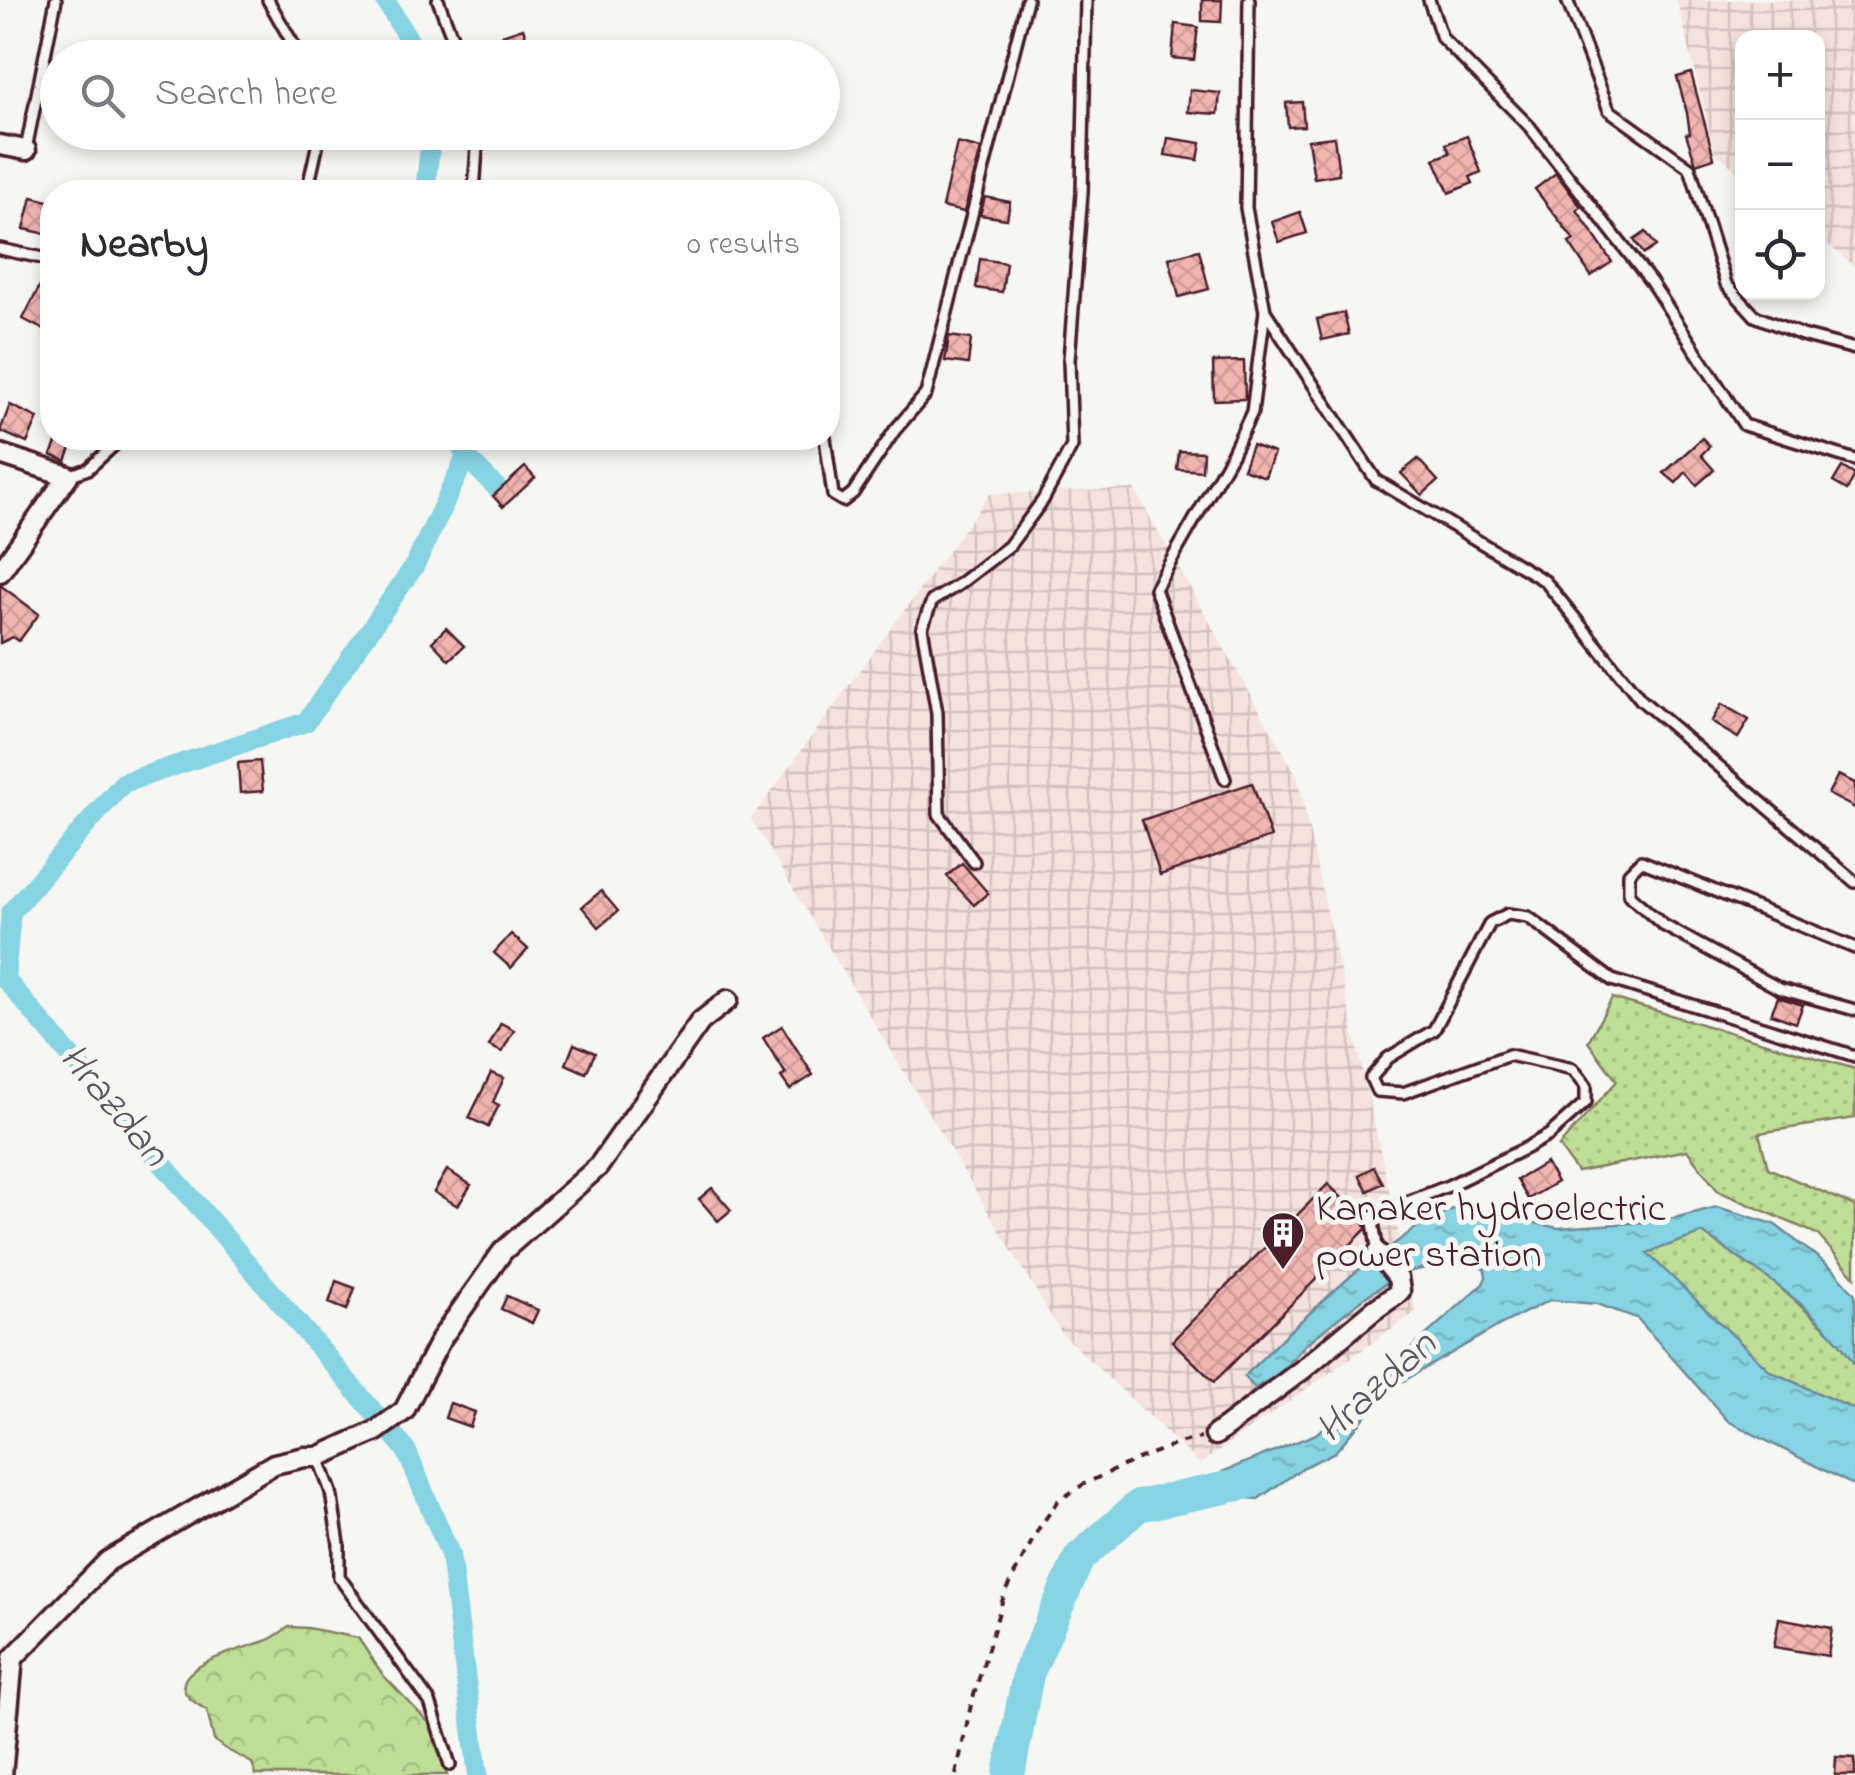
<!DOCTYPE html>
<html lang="en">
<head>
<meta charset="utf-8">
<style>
  body { margin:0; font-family:"Indie Flower",sans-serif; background:#f7f7f7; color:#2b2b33 }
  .controls { position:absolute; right:30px; top:30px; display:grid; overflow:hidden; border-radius:20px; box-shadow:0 5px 15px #0003 }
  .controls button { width:90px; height:90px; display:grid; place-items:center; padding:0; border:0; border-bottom:2px solid #e1e1e2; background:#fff; color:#2b2b33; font:50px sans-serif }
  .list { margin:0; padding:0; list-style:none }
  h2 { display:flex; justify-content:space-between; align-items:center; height:130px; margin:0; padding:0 40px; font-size:42px }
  h2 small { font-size:32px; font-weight:400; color:#7c7c81 }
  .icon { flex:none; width:55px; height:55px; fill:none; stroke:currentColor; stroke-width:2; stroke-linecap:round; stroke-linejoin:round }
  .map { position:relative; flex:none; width:1855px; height:1775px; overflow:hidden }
  .search { position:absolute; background:#fff; box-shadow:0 5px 15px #0003; left:40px; top:40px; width:800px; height:110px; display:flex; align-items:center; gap:25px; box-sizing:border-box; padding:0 35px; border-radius:55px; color:#7c7c81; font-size:38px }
  .panel { position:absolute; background:#fff; box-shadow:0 5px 15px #0003; left:40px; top:180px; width:800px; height:270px; border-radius:40px }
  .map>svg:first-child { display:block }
</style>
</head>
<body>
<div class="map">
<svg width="1855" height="1775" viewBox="0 0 1855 1775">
  <defs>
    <pattern id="industrial-grid" width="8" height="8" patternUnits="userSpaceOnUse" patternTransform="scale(2.5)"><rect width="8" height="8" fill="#f4e2de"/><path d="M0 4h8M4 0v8" fill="none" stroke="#d3c1bf"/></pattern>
    <pattern id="grass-dots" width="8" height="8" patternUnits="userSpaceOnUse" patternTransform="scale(2.5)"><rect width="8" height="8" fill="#bede97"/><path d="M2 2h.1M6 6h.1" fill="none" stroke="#a5be82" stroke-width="1.8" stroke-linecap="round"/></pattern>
    <pattern id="forest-crowns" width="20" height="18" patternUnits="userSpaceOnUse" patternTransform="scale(2.5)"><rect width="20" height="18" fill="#bede97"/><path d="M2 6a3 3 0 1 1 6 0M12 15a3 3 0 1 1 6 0" fill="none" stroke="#a5be82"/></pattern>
    <pattern id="water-ripples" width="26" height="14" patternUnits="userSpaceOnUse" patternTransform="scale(2.5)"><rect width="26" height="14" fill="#85d3e3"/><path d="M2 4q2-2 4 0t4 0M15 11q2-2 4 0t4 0" fill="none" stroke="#74b5c3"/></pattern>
    <pattern id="building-cross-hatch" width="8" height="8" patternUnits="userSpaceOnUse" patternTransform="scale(2.5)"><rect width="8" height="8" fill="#f1b5b1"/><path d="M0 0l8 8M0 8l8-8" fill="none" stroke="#d09b98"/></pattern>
  </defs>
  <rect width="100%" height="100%" fill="#f6f6f2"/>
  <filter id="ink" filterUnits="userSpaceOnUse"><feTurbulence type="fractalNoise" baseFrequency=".01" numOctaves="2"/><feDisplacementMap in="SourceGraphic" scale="20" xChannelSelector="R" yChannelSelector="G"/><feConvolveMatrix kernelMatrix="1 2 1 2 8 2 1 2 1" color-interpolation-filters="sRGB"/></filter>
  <g filter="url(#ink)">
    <g fill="url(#industrial-grid)">
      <polygon points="1677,0 1855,0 1855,267 1818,236 1818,38 1742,38 1742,175 1715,152"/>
      <polygon points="1134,489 1297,776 1416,1312 1200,1464 1062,1334 751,819 990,494"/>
    </g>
    <g fill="url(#grass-dots)" stroke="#847e61" stroke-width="2.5">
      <polygon points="1612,998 1855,1069 1855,1118 1759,1133 1768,1168 1855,1206 1855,1277 1817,1234 1718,1191 1687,1150 1577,1172 1559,1146 1617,1081 1588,1042"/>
      <polygon points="1702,1233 1775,1283 1840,1341 1855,1365 1855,1410 1770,1371 1646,1253"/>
    </g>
    <path fill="url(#forest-crowns)" stroke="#847e61" stroke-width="2.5" d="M289,1627L308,1628L358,1638L383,1675L431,1725L447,1775H256L252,1763L224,1748L214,1740L207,1710C138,1674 240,1650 268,1640C275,1637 282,1631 289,1627Z"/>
    <path fill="url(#water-ripples)" stroke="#6d8b99" stroke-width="2.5" d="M1717,1207L1774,1224L1834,1270L1855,1294V1365C1819,1308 1757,1271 1703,1233L1647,1253L1770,1371L1855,1410V1486L1728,1421L1637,1318L1597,1304L1550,1300L1500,1325L1388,1390L1335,1452L1304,1467L1258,1499L1203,1494L1222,1472L1316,1434L1483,1284L1486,1277L1485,1270L1478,1265L1449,1263L1402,1273L1365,1297L1305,1345L1279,1374L1255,1388L1244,1377L1283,1337L1352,1275L1424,1222L1453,1209L1480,1211L1558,1228L1662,1221Z"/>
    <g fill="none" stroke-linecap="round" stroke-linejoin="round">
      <g stroke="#85d3e3" stroke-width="20">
        <polyline points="385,0 416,52 417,58"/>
        <polyline points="425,192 430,146 428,132"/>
        <polyline points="457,438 466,457 498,489"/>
        <polyline points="466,457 415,565 306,722 123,783 11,912 5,979 406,1450 450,1554 478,1775"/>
      </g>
      <polyline stroke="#85d3e3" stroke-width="32" points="1009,1775 1028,1674 1079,1558 1138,1506 1248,1483"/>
    </g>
    <g fill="url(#building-cross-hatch)" stroke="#4a1f2b" stroke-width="2.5">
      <polygon points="1202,0 1222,0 1221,22 1202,21"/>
      <polygon points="1175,24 1198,27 1194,60 1172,58"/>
      <polygon points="523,28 530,49 509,56 502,35"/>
      <polygon points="1691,73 1714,158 1696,164 1686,134 1690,133 1687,113 1677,77"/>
      <polygon points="1190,90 1220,93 1218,114 1188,112"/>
      <polygon points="1302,102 1304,126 1288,127 1286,103"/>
      <polygon points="669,132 688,132 690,146 671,148"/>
      <polygon points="1467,136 1481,172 1470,177 1473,183 1449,193 1434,159 1450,153 1446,144"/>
      <polygon points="1334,137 1339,174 1314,178 1308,140"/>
      <polygon points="1168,138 1201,143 1198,160 1165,155"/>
      <polygon points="957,143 981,149 964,212 942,207"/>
      <polygon points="1556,173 1581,207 1577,210 1612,262 1591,276 1569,243 1574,240 1535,189"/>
      <polygon points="32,197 52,202 47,234 24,229"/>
      <polygon points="985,197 1010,202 1007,219 980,215"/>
      <polygon points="1300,212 1307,233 1279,242 1272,222"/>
      <polygon points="1646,232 1656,246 1644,254 1634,240"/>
      <polygon points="1199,250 1209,289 1179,297 1169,258"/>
      <polygon points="980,259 1006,263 1002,292 976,288"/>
      <polygon points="49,268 52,268 52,334 23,319"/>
      <polygon points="1344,313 1349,334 1322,340 1317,319"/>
      <polygon points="949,336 971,339 968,364 945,361"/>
      <polygon points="1244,361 1245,399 1214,400 1213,362"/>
      <polygon points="10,405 38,418 27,443 0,431"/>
      <polygon points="58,438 75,438 66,461 51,455"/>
      <polygon points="1702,438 1710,446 1701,455 1714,470 1697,485 1686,472 1676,483 1664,473"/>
      <polygon points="1252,445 1274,453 1265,477 1243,469"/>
      <polygon points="1179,451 1203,452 1202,471 1177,469"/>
      <polygon points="1418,459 1438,481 1422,495 1401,473"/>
      <polygon points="525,467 535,478 503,507 493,496"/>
      <polygon points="1842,467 1855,475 1847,490 1833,482"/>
      <polygon points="0,585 39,614 19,641 13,637 0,643"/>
      <polygon points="446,628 464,646 449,660 432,642"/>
      <polygon points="1722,704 1749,720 1738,738 1711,722"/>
      <polygon points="260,761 263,791 240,793 238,763"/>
      <polygon points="1838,775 1855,783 1855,808 1828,794"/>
      <polygon points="1252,783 1271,837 1160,875 1142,820"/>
      <polygon points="962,863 988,893 974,905 947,876"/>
      <polygon points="601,891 618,911 599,927 582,907"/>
      <polygon points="511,934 528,949 511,968 494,953"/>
      <polygon points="1778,997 1803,1005 1796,1023 1771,1014"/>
      <polygon points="501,1023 514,1030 502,1052 489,1046"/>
      <polygon points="782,1026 813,1075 790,1090 781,1077 786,1074 763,1038"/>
      <polygon points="574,1044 595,1053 586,1073 566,1064"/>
      <polygon points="491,1073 504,1078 493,1102 499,1105 488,1127 469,1118"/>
      <polygon points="1546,1163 1557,1182 1528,1199 1517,1180"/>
      <polygon points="1374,1167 1383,1183 1368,1191 1359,1175"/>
      <polygon points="447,1170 471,1185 458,1206 434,1192"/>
      <polygon points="1328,1184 1364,1220 1366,1229 1214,1382 1172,1341"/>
      <polygon points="712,1188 731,1210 718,1221 699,1199"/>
      <polygon points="336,1281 355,1288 347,1310 329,1303"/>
      <polygon points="507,1296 538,1310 532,1323 501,1309"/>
      <polygon points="450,1403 475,1412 470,1427 445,1418"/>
      <polygon points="1779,1618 1832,1628 1828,1656 1774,1647"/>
      <polygon points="1836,1757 1855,1758 1855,1775 1835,1775"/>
    </g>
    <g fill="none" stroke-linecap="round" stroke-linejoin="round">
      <g stroke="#4a1f2b" stroke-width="16">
        <g id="service">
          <polyline points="268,0 301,58"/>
          <polyline points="438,0 460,58"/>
          <polyline points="1249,0 1246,208 1265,311 1376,480 1545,581 1641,700 1855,882"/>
          <polyline points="1429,0 1442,38 1529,126 1651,282 1744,425 1855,460"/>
          <polyline points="1567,0 1609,110 1690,168 1726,284 1755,316 1802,335 1855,349"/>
          <polyline points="26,149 56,0"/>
          <polyline points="307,192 317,147 315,132"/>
          <polyline points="474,192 478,132"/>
          <polyline points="0,249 52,260"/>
          <polyline points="825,438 833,495 843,501 853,493 895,430 926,394 1027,0"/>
          <polyline points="68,476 88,469 122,438"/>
          <polyline points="1225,779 1155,589 1232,454 1252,412 1265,311"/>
          <polyline points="974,862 939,814 937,713 922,628 932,601 958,585 1009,546 1043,500 1072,446 1069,360 1082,193 1086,0"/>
          <polyline points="1855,948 1641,861 1629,873 1629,895 1663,925 1780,989 1855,1010"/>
          <polyline points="1378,1253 1372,1216 1448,1186 1526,1148 1549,1135 1586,1102 1586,1085 1573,1069 1509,1055 1403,1093 1377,1091 1371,1078 1388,1058 1434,1030 1490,923 1508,914 1528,917 1612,980 1855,1056"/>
          <polyline points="318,1457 331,1492 339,1544 339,1577 430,1702 450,1765"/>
        </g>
      </g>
      <g stroke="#4a1f2b" stroke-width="25">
        <g id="minor">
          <polyline points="0,145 26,150"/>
          <polyline points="0,454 68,476 0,572"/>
          <polyline points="1215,1435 1302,1370 1374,1310 1397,1294 1400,1291 1398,1278 1378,1253"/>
          <polyline points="2,1775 13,1658 108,1561 274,1464 305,1457 318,1457 376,1431 404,1411 441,1339 503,1251 598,1167 700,1022 728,1000"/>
        </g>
      </g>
      <polyline stroke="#4a1f2b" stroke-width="4" stroke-dasharray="8 8" stroke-linecap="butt" points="956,1775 971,1705 1005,1592 1039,1528 1058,1501 1084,1484 1140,1458 1182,1442 1201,1438"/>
      <use href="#service" stroke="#f6f6f2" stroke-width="9"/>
      <use href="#minor" stroke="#f6f6f2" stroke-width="18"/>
    </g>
  </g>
  <defs>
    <g id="building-pin" transform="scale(2.25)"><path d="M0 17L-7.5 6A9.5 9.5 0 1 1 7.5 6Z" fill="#4a1f2b" stroke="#f6f6f2"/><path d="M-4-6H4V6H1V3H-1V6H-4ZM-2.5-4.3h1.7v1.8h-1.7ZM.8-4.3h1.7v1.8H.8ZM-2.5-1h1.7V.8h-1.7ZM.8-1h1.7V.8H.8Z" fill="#fff"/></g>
  </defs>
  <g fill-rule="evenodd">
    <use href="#building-pin" x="1283" y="1233"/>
  </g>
  <g text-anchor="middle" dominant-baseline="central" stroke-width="10" stroke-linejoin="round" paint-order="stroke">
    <g font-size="40" fill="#4a1f2b" stroke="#f6f6f2" text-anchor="start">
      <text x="1316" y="1210">Kanaker hydroelectric<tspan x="1316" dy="46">power station</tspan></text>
    </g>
    <g font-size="42" font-style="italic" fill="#5c5562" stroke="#f6f6f2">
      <text transform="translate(113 1106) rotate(50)">Hrazdan</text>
      <text transform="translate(1377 1388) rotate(-42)">Hrazdan</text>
    </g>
  </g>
</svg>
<div class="controls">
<button>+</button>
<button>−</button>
<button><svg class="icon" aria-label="locate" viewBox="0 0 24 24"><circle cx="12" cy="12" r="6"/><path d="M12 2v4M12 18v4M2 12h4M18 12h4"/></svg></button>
</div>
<div class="search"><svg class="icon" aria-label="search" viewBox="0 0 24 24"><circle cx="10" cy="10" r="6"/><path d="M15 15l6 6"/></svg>Search here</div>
<section class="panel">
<h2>Nearby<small>0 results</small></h2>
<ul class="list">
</ul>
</section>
</div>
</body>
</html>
